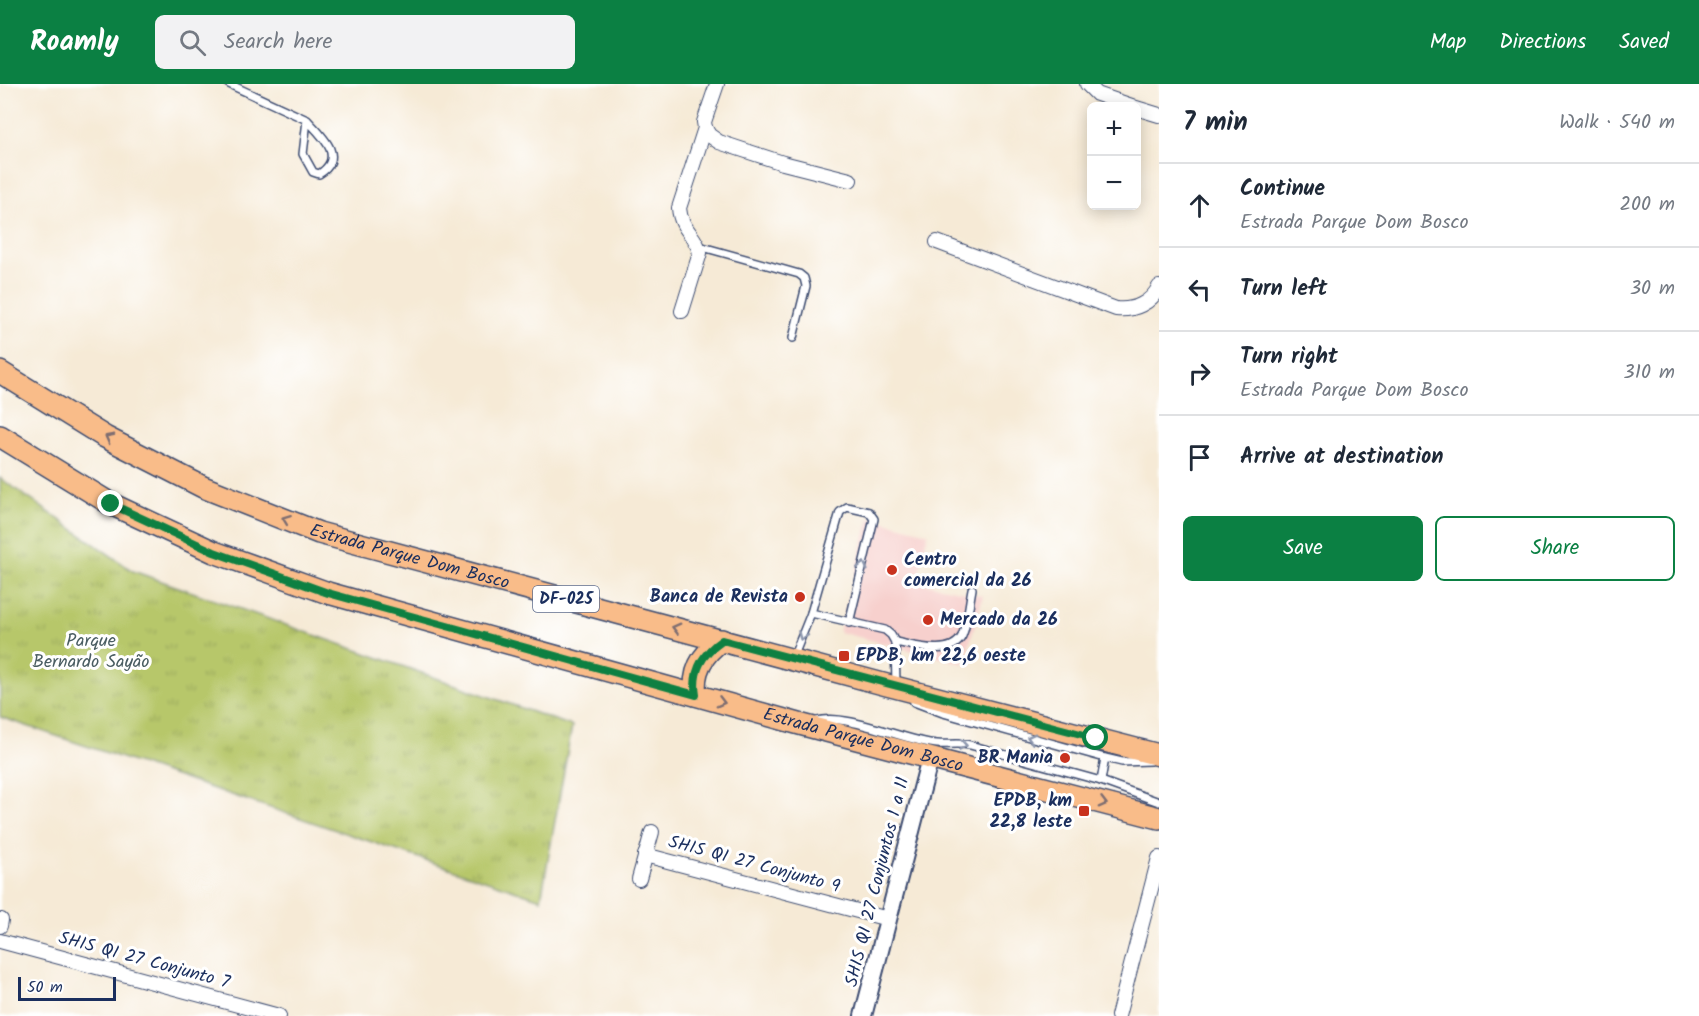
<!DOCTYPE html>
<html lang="en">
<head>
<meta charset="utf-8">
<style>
  body { margin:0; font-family:Kalam,sans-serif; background:#f2f2f3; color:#1f2937 }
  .controls { position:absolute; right:18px; top:18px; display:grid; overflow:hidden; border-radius:9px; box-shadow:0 3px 15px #0003 }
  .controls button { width:54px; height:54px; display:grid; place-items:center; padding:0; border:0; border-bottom:2px solid #e0e1e3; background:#fff; color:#1f2937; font:30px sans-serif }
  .scale { position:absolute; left:18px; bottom:15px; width:98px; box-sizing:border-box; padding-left:6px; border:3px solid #1b2f5e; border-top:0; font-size:16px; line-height:21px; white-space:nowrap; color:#1b2f5e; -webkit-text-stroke:4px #fff; paint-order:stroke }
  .stop { position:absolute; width:18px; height:18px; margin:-14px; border:4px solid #0b8043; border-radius:50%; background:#fff }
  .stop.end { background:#0b8043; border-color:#fff; box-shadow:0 2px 6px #0008 }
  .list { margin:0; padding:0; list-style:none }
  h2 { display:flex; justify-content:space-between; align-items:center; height:78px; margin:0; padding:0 24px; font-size:26px }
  h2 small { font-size:20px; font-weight:400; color:#747a83 }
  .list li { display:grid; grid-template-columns:39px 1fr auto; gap:18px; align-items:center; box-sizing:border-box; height:84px; padding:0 24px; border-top:2px solid #e0e1e3 }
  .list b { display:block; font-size:22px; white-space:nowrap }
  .list p { margin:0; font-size:20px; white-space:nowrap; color:#747a83 }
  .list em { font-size:20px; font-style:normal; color:#747a83 }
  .actions { display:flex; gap:12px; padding:18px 24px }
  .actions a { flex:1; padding:14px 0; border:2px solid #0b8043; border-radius:9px; text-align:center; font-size:21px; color:#0b8043 }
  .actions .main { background:#0b8043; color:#fff }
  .icon { flex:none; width:33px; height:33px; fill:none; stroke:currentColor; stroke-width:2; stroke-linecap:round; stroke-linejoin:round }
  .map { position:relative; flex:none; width:1159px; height:932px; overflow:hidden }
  header { display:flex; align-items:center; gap:36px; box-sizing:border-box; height:84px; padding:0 30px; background:#0b8043; color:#fff }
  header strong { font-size:28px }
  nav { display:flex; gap:33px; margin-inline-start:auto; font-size:21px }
  .search { width:420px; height:54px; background:#f2f2f3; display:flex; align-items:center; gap:15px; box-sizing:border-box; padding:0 21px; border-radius:9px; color:#747a83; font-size:22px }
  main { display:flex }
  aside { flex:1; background:#fff }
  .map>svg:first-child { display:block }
</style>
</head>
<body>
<header>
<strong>Roamly</strong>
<div class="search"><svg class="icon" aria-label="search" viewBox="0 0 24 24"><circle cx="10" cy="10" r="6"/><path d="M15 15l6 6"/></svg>Search here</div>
<nav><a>Map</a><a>Directions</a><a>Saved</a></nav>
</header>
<main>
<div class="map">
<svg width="1159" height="932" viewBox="0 0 1159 932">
  <defs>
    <pattern id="park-tufts" width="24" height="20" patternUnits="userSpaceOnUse" patternTransform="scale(1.5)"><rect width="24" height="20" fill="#b7c76a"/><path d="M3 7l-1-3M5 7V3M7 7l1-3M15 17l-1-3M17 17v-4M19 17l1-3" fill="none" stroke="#9dab5e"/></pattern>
  </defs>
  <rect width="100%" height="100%" fill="#fff"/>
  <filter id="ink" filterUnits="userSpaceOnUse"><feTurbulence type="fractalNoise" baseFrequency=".0167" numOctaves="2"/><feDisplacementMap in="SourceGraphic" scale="12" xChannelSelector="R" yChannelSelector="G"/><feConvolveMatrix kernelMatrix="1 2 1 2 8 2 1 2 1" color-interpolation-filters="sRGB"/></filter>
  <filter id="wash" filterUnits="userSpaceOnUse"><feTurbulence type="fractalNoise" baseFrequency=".008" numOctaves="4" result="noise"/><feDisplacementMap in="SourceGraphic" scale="24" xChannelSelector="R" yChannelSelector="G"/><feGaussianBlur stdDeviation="1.35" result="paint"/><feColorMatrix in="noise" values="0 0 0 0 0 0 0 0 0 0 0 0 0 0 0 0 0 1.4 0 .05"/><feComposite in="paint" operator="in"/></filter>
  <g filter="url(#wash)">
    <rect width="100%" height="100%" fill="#f6ead6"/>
    <polygon fill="#f7d0cd" points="870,434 928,449 917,498 983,512 964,580 839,548"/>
    <polygon fill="url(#park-tufts)" stroke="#697b64" stroke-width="1.5" points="0,394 133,487 572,642 541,815 0,633"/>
  </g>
  <g filter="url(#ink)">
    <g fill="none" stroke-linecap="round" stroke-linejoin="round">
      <g stroke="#3c4b70" stroke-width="10">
        <g id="service">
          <polyline points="229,0 307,36"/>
          <path d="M307,36C321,51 347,73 319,90L313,88L303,70Z"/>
          <polyline points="699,162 799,190 804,194 806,202 793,254"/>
          <polyline points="811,529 885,546 891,551 895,558 896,600"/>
          <path d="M895,558C913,561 951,574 962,552C968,538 969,520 972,505"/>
          <polyline points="793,574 811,529 840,428 847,423 869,428 874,435 849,539"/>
          <polyline points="914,618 943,629 1105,674 1101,697"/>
          <path d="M817,637C848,629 904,657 937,660C948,661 958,659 970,661L1101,697L1159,718"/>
          <polyline points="1105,674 1122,678 1150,677"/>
        </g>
      </g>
      <g stroke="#3c4b70" stroke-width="16">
        <g id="minor">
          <polyline points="1087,0 1097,10 1132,22"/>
          <polyline points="1136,24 1159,31"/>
          <polyline points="705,44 709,51 719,58 783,79 850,96"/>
          <path d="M937,158L1116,225C1134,227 1151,219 1159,203"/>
          <path d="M682,227L700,169C696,150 681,147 679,124L705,44L704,38L717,0"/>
          <polyline points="645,771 888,835"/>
          <polyline points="639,795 652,748"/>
          <polyline points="0,842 1,836"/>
          <polyline points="0,857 279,932"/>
          <polyline points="1118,932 1159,774"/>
        </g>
      </g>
      <g stroke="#3c4b70" stroke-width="20">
        <polyline id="tertiary" points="863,932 930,674"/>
      </g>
      <g stroke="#3c4b70" stroke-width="24">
        <g id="primary">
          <path id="s1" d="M0,288L105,353L203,403L319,449L883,600L1159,671"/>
          <path id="s2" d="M0,352L111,420L214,468L328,509L803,641L1159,734"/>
          <path d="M696,611C692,588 702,570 722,556"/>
        </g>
      </g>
      <use href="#service" stroke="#fff" stroke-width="7"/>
      <use href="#minor" stroke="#fff" stroke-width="14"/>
      <use href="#tertiary" stroke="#fff" stroke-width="16"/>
      <use href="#primary" stroke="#f9bc89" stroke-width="21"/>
    </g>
    <defs><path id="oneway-chevron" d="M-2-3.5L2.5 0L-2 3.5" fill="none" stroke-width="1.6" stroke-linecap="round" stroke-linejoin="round" transform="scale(1.5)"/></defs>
    <g stroke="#7f6e71">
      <use href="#oneway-chevron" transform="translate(109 354) rotate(-152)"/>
      <use href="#oneway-chevron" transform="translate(286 435) rotate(-159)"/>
      <use href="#oneway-chevron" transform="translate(676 544) rotate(-165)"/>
      <use href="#oneway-chevron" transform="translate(721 618) rotate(15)"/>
      <use href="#oneway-chevron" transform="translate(1103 719) rotate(15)"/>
    </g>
    <g stroke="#8d97ae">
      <use href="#oneway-chevron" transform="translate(863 482) rotate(-76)"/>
      <use href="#oneway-chevron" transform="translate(802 552) rotate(113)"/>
      <use href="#oneway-chevron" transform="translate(1031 654) rotate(-165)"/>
      <use href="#oneway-chevron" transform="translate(963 661) rotate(9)"/>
    </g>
  </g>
  <g fill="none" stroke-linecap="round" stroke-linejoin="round" filter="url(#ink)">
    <path stroke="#0b8043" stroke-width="8" d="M111,420L214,468L328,509L696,611C692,587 702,570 722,556L1096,654"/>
  </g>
  <g fill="#c8321e" stroke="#fff" stroke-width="2">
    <circle cx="892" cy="486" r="6"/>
    <circle cx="800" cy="513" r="6"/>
    <circle cx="928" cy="536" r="6"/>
    <rect x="838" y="566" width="12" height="12" rx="3"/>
    <circle cx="1065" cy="674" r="6"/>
    <rect x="1078" y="721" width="12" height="12" rx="3"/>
  </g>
  <g text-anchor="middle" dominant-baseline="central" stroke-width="6" stroke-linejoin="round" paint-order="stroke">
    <rect fill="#fff" stroke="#5f6d8e" stroke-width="1.5" x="533" y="502" width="66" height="26" rx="4.5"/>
    <g font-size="16" font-weight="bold" fill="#1b2f5e">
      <text x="566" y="515">DF-025</text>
    </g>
    <g font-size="18" fill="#1b2f5e" stroke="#fff">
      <text stroke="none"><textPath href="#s1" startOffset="452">Estrada Parque Dom Bosco</textPath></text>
      <text stroke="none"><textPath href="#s2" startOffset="920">Estrada Parque Dom Bosco</textPath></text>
      <text transform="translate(754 781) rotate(15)">SHIS QI 27 Conjunto 9</text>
      <text transform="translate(878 798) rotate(-76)">SHIS QI 27 Conjuntos 1 a 11</text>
      <text transform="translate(144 877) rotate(15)">SHIS QI 27 Conjunto 7</text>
    </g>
    <g font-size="18" font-weight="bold" fill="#1b2f5e" stroke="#fff" text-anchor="start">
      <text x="904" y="476">Centro<tspan x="904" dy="21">comercial da 26</tspan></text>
      <text x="788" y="513" text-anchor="end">Banca de Revista</text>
      <text x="940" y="536">Mercado da 26</text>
      <text x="856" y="572">EPDB, km 22,6 oeste</text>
      <text x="1053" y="674" text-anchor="end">BR Mania</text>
      <text x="1072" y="717" text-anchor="end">EPDB, km<tspan x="1072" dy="21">22,8 leste</tspan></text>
    </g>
    <g font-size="18" fill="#4a5d62" stroke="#fff">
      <text x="91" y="557">Parque<tspan x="91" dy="21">Bernardo Sayão</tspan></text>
    </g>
  </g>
</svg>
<div class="controls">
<button>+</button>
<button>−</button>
</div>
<div class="scale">50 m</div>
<div class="stop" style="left:1096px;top:654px"></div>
<div class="stop end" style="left:111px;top:420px"></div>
</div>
<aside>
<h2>7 min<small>Walk · 540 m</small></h2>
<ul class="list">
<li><svg class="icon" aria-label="ahead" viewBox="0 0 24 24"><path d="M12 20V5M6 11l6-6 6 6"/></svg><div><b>Continue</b><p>Estrada Parque Dom Bosco</p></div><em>200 m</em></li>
<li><svg class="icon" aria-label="left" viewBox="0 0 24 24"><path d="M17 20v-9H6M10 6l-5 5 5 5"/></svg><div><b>Turn left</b></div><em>30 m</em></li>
<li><svg class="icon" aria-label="right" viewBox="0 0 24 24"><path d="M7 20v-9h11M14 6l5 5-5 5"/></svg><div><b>Turn right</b><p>Estrada Parque Dom Bosco</p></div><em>310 m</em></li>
<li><svg class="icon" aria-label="arrive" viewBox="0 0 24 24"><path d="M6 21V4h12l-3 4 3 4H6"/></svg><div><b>Arrive at destination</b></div></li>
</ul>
<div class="actions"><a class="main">Save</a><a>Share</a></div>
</aside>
</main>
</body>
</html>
